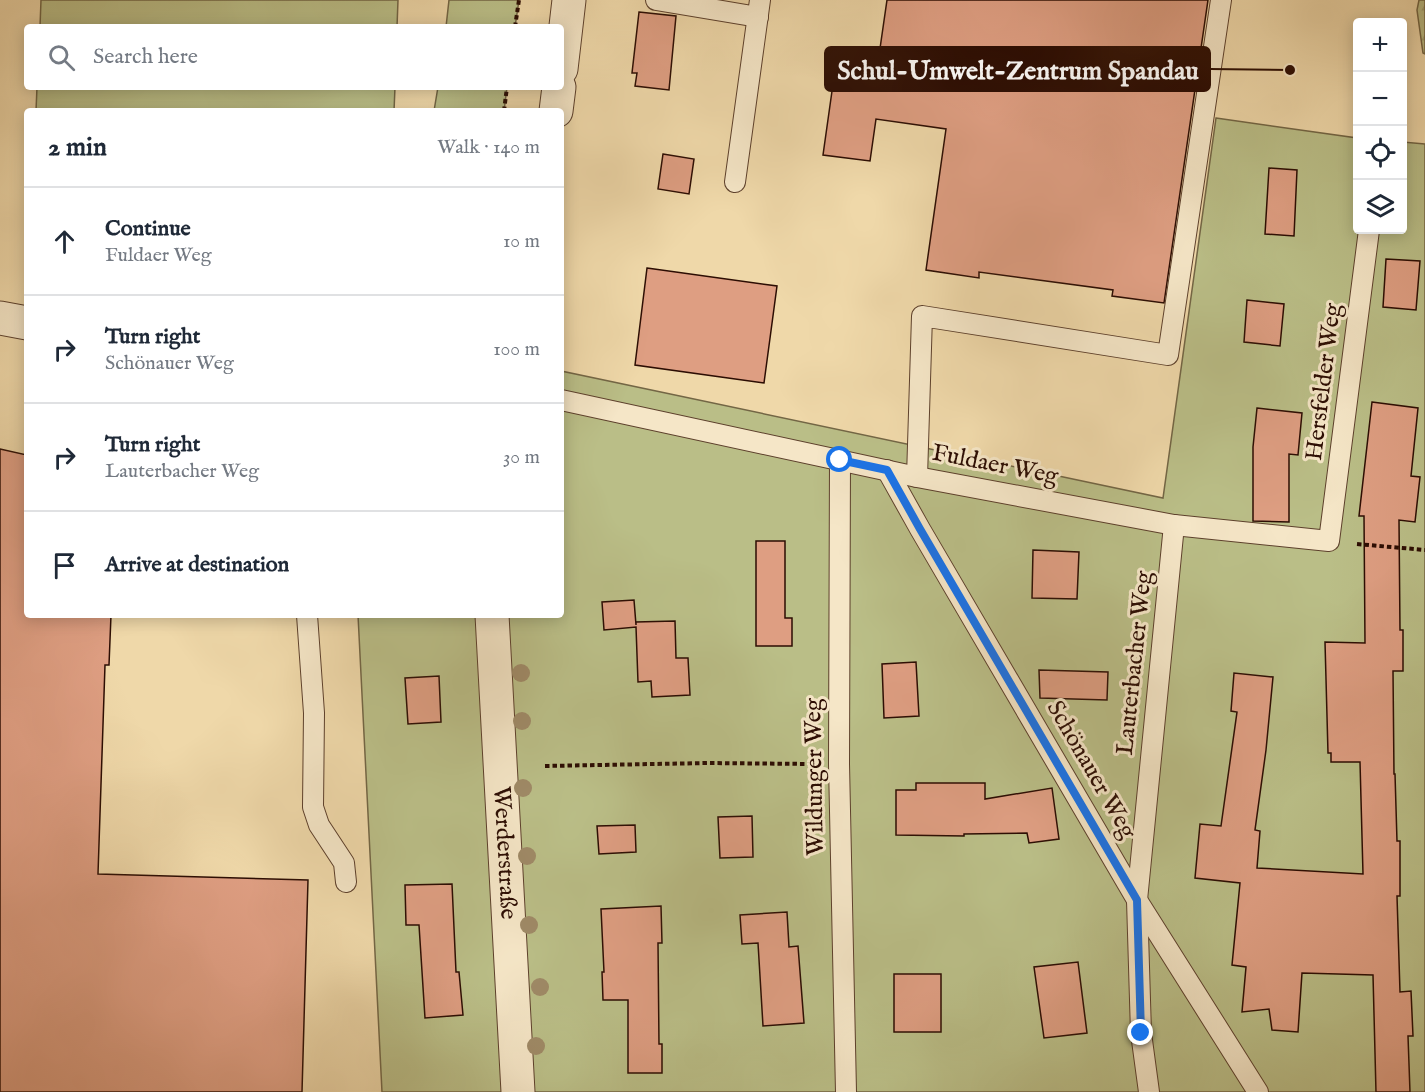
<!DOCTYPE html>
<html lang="en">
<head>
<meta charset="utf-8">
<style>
  body { margin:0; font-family:"IM FELL English",serif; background:#f2f2f3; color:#1f2937 }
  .controls { position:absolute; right:18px; top:18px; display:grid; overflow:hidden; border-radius:6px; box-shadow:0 3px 15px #0003 }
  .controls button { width:54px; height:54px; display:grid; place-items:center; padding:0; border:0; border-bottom:2px solid #e0e1e3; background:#fff; color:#1f2937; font:30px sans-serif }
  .stop { position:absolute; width:18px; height:18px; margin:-14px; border:4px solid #1a73e8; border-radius:50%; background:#fff }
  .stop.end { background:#1a73e8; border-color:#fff; box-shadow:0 2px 6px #0008 }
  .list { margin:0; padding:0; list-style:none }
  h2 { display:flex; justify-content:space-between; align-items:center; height:78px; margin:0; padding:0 24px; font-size:26px }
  h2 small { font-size:20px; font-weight:400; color:#747a83 }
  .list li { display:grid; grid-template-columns:39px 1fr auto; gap:18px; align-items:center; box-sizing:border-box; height:108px; padding:0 24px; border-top:2px solid #e0e1e3 }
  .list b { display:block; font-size:22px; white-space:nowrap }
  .list p { margin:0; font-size:20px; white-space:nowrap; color:#747a83 }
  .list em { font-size:20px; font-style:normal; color:#747a83 }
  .icon { flex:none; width:33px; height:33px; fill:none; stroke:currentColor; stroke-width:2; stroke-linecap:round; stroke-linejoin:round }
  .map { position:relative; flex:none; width:1425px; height:1092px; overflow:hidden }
  .search { position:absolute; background:#fff; box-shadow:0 3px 15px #0003; left:24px; top:24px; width:540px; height:66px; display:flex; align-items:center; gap:15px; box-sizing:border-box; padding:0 21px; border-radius:6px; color:#747a83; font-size:22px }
  .panel { position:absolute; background:#fff; box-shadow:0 3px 15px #0003; left:24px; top:108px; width:540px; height:510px; border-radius:6px }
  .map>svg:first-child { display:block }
</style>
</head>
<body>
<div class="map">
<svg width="1425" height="1092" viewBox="0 0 1425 1092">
  <defs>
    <pattern id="forest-firs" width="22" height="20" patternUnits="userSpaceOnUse" patternTransform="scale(1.5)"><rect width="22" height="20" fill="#babe87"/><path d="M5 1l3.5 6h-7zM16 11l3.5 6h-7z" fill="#a0a273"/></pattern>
  </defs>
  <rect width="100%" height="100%" fill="#efd8a9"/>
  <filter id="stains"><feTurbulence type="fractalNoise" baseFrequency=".00333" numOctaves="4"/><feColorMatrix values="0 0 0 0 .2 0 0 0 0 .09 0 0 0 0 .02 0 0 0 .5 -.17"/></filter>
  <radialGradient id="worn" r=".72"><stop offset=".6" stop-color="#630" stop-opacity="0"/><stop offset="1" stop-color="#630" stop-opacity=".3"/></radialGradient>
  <g fill="#babe87" stroke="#736645" stroke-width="1.5">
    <polygon points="41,0 398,0 397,27 40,27"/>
    <polygon points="449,0 519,0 515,27 446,27"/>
    <polygon points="37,87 395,87 394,111 36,111"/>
    <polygon points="438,87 507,87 504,111 434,111"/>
    <polygon points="1216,118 1357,138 1358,230 1402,230 1403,142 1425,144 1425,1092 382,1092 358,615 561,615 561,371 1163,498"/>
  </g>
  <polygon fill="url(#forest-firs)" stroke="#736645" stroke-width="1.5" points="1419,0 1425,0 1425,54 1423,53 1417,10"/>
  <g fill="#de9e82" stroke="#2c0d03" stroke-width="1.5">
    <polygon points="887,0 1208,0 1164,303 1112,296 1113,290 979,272 979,278 926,270 946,129 876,119 870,161 823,155 833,84 874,90"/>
    <polygon points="639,12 676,16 669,90 635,86 637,73 632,73"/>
    <polygon points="663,154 694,159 689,194 658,189"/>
    <polygon points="1269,168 1297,170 1294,236 1265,234"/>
    <polygon points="1386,259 1420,261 1416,310 1383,307"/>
    <polygon points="647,268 777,286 764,383 635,365"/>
    <polygon points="1247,300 1284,304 1280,346 1244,342"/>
    <polygon points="1372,402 1418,408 1411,476 1420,477 1415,522 1399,520 1400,630 1403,630 1403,671 1393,671 1394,774 1395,774 1397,841 1400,841 1400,896 1397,896 1400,992 1411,991 1413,1036 1408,1036 1410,1092 1376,1092 1373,975 1302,973 1298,1032 1272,1030 1269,1009 1242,1012 1246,967 1232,965 1240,883 1195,878 1200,824 1221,826 1237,712 1231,711 1234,673 1273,677 1266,750 1255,830 1260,831 1257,868 1363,874 1360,762 1331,762 1331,753 1328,753 1325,642 1365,643 1364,516 1359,516"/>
    <polygon points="1257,408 1302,413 1298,455 1289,454 1289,522 1253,521 1253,447"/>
    <polygon points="0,449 27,455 27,615 111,615 109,665 105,665 98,874 308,880 302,1092 0,1092"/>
    <polygon points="756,541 785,541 785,618 792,618 792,646 756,646"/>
    <polygon points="1033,550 1079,552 1077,599 1032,598"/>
    <polygon points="634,600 636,625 636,622 675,621 676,658 688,658 690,695 652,697 651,681 638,682 636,627 604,630 602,602"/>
    <polygon points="916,662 919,716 884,718 882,664"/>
    <polygon points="1039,670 1108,672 1107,700 1040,698"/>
    <polygon points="439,676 441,722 408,724 405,678"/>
    <polygon points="916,783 985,783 985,799 1052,788 1059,839 1029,843 1027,833 964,834 964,836 896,835 896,790 916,790"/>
    <polygon points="752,816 753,857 720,858 718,817"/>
    <polygon points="635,825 636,852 599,854 597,826"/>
    <polygon points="452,884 456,972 459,972 463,1015 425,1018 419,925 406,925 405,885"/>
    <polygon points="661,906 662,943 658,943 659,1044 662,1044 662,1073 628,1073 628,1000 603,1000 602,972 604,972 601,909"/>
    <polygon points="787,912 789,947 798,946 804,1023 763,1026 758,943 742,944 740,915"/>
    <polygon points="1078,962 1087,1033 1044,1038 1034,967"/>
    <rect x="894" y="974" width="47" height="58"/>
  </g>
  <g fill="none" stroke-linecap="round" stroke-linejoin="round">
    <g stroke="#5d402c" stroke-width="22">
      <g id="service">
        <polyline points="656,0 758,17"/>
        <polyline points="735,182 760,0"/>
        <polyline points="561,400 917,477 1174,525 1329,541 1369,230"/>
        <polyline points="840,460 839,764 846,1092"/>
        <polyline points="887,470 920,529 1137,900 1258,1092"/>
        <polyline points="917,477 922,316 1168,355 1221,0"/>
        <polyline points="307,615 314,713 313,807 319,825 344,863 346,882"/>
        <polyline points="1149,1092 1141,1033 1137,900 1174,525"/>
      </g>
    </g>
    <g stroke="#5d402c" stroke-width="35">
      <g id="minor">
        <polyline points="561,69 569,0"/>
        <polyline points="556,111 559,87"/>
        <polyline points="0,318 27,323"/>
        <path id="s1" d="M492,615L518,1092"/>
      </g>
    </g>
    <g stroke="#2c0d03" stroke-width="4" stroke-dasharray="4.5 3" stroke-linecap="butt">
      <polyline points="515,27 519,0"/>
      <polyline points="504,111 507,87"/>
      <polyline points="1357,544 1425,550"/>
      <polyline points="545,766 708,763 811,764"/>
    </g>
    <use href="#service" stroke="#f5e6c7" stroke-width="20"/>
    <use href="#minor" stroke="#f5e6c7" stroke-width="33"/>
  </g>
  <g fill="#9f8a67">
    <circle cx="521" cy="673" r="9"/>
    <circle cx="522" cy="721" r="9"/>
    <circle cx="523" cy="788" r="9"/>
    <circle cx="527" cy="856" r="9"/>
    <circle cx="529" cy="925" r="9"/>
    <circle cx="540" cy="987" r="9"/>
    <circle cx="536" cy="1046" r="9"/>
  </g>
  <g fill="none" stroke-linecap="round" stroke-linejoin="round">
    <polyline stroke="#1a73e8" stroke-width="8" points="840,460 887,470 920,529 1137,900 1141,1033"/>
  </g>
  <g text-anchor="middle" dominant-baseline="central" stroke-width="6" stroke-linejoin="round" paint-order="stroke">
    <g font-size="24" fill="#2c0d03" stroke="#f5e6c7">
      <text transform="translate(1324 382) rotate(-83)">Hersfelder Weg</text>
      <text transform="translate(995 465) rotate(11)">Fuldaer Weg</text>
      <text transform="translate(1135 663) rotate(-84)">Lauterbacher Weg</text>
      <text transform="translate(1091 770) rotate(60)">Schönauer Weg</text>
      <text transform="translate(815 777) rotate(-91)">Wildunger Weg</text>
      <text stroke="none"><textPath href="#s1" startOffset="238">Werderstraße</textPath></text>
    </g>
  </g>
  <path fill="none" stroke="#2c0d03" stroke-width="2" d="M1290 70L1210 69"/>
  <circle fill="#2c0d03" stroke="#f5e6c7" stroke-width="2" cx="1290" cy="70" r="6"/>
  <rect fill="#2c0d03" stroke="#2c0d03" stroke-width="2" x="825" y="47" width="385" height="44" rx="6"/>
  <g font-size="26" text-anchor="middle" font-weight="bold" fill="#fff">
    <text x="1018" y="79">Schul-Umwelt-Zentrum Spandau</text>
  </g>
  <rect width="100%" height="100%" filter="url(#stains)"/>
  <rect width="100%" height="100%" fill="url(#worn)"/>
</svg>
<div class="controls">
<button>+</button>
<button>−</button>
<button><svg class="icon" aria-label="locate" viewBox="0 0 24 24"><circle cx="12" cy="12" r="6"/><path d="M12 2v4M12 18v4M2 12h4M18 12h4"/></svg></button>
<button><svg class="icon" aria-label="layers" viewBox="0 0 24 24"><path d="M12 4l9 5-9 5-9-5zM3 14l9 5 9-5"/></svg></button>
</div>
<div class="stop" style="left:840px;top:460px"></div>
<div class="stop end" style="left:1141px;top:1033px"></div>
<div class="search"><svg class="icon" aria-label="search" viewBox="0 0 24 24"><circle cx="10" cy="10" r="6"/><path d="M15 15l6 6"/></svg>Search here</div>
<section class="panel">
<h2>2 min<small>Walk · 140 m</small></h2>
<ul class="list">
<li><svg class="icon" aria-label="ahead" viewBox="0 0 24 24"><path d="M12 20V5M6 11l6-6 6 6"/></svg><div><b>Continue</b><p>Fuldaer Weg</p></div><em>10 m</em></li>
<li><svg class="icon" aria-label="right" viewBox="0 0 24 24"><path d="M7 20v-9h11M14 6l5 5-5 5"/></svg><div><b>Turn right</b><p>Schönauer Weg</p></div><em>100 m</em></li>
<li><svg class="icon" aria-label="right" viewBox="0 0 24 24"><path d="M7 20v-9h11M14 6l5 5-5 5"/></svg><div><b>Turn right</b><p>Lauterbacher Weg</p></div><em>30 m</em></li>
<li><svg class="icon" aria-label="arrive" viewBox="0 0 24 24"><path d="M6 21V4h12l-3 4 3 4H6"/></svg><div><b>Arrive at destination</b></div></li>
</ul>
</section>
</div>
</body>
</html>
